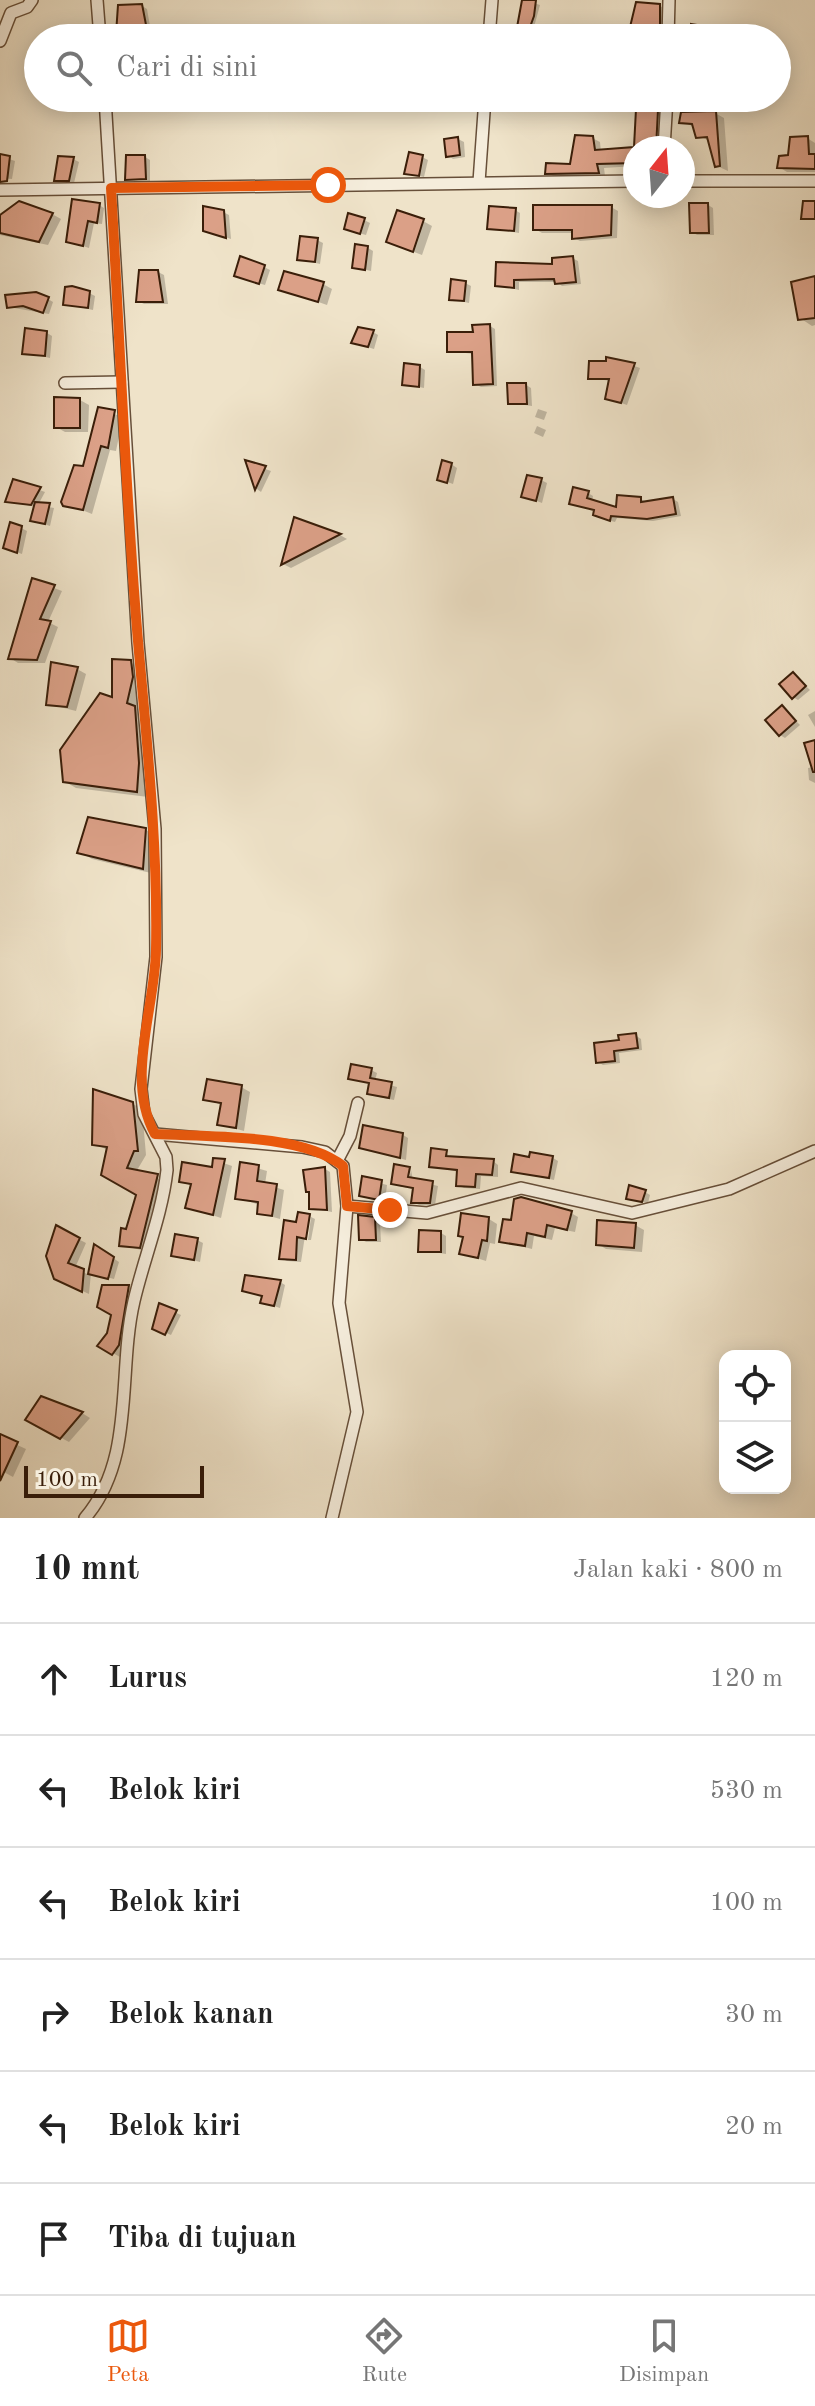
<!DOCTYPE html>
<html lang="id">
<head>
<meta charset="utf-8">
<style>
  body { margin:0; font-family:"Old Standard TT",serif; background:#f6f6f6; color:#222 }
  .controls { position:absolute; right:24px; bottom:24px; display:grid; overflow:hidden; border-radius:16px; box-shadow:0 4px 20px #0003 }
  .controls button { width:72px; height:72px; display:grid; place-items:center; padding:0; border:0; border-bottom:2px solid #e0e0e0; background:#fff; color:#222; font:40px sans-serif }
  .compass { position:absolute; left:623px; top:136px; width:72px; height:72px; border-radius:50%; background:#fff; box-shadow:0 4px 20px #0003; rotate:17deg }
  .scale { position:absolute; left:24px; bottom:20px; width:180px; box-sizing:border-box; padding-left:8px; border:4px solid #3a1e09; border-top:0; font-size:22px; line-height:28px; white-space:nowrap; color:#3a1e09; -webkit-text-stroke:6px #f5eddc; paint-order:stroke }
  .stop { position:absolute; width:24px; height:24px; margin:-18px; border:6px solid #ea580c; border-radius:50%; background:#fff }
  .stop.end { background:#ea580c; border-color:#fff; box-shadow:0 2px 8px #0008 }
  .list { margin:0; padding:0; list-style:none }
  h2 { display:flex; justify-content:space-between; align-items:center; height:104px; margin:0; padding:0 32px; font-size:34px }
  h2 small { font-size:26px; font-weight:400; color:#767676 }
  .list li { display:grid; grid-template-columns:52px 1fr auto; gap:24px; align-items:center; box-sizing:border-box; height:112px; padding:0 32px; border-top:2px solid #e0e0e0 }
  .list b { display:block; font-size:30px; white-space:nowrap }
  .list em { font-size:26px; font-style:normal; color:#767676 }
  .icon { flex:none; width:44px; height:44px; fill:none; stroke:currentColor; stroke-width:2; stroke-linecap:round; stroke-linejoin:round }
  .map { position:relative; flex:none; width:815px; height:1518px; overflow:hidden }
  .search { position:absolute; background:#fff; box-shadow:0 4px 20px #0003; left:24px; right:24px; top:24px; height:88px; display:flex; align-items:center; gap:20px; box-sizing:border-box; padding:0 28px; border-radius:44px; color:#767676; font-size:30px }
  .sheet { height:776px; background:#fff }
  nav { display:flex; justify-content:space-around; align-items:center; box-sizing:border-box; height:112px; border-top:2px solid #e0e0e0; background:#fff; font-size:22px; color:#767676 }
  nav a { display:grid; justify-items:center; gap:4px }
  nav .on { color:#ea580c }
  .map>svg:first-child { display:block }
</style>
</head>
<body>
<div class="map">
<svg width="815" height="1518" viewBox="0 0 815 1518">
  <rect width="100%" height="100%" fill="#efe3c9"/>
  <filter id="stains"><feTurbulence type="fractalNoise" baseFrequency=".0025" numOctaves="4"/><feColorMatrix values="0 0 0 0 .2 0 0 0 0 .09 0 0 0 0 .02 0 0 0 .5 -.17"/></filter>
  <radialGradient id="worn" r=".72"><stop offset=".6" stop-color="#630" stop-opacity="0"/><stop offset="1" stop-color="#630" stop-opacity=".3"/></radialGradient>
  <g fill="#0003">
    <polygon points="524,0 540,5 531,38 516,38"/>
    <polygon points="142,6 147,9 151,32 118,33"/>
    <polygon points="660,6 669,11 668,34 641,31 632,26"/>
    <polygon points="709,28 715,32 714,38 692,38"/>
    <polygon points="125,98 156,98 157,110 132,112 126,108"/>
    <polygon points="638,98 667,98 663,148 636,148"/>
    <polygon points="715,113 724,118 728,171 717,166 710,141 698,136 695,127 682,122"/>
    <polygon points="592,138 600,142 601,152 635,149 635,166 604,168 605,176 555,177 548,173 572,166"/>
    <polygon points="807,138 815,143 815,172 787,172 779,167"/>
    <polygon points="458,139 464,142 465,157 453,159 448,155"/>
    <polygon points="0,156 15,161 12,179 0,178"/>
    <polygon points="145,157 150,160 150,181 127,179"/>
    <polygon points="422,157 428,160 424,177 406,173"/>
    <polygon points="73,159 79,162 74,183 57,180"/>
    <polygon points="99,205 104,208 102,224 94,223 89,248 68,241"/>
    <polygon points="708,205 713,208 714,235 697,235 692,232"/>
    <polygon points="611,207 618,211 617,238 580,241 574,238 574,233 542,233 535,229"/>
    <polygon points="515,210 520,213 519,233 489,228"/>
    <polygon points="223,212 229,215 231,239 205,230"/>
    <polygon points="52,214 61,219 48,245 0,235 0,217"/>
    <polygon points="364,220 370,223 366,235 351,231"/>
    <polygon points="423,221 432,226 422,255 388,242"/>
    <polygon points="317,240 323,243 320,264 299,259"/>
    <polygon points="368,248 373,251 371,271 354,267"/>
    <polygon points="572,258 578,261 581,284 562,286 557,282 519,282 519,290 497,285"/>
    <polygon points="264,267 270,270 265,285 241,278"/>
    <polygon points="158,272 164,275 168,304 144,304 138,301"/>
    <polygon points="815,278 815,325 812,326 800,318"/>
    <polygon points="465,283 471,286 469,303 451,299"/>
    <polygon points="323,284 332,289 327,305 281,289"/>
    <polygon points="89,293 95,296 93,310 65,304"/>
    <polygon points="48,299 53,302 49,314 8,307"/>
    <polygon points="490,326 495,329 497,386 481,387 475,384 474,354 449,351"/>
    <polygon points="373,332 378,335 374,349 354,343"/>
    <polygon points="47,333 52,336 50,358 24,352"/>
    <polygon points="617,360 640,368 627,405 607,398 611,381 590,378 591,363"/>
    <polygon points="420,367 425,370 424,388 405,384"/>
    <polygon points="526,385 531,388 532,406 510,403"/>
    <polygon points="80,400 89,405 88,432 65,432 56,427"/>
    <polygon points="99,409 123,417 116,451 110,450 92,514 72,506"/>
    <polygon points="538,409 547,412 544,420 535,417"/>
    <polygon points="537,426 546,430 543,437 534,433"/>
    <polygon points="248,463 271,471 261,492 257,489"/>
    <polygon points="451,464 457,468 453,484 439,479"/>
    <polygon points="541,480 547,483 542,503 524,496"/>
    <polygon points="14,481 45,492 38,505 54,508 50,526 32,520 36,507 8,501"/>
    <polygon points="588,493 593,496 592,502 618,509 641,499 647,503 673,499 678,502 681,516 653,521 617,518 615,522 600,518 596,511 571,503"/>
    <polygon points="295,520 340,535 347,539 291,568 283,564"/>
    <polygon points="21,528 27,531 22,554 11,550"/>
    <polygon points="33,580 62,591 48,622 58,627 45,663 18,663 10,658"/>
    <polygon points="130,662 142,669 144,684 138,710 146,715 148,797 76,788 64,781 114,700"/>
    <polygon points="77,669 86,674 76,711 48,704"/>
    <polygon points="793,674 810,690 798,700 793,697"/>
    <polygon points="783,708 800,725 785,738 780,735"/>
    <polygon points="815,711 815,727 808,715"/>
    <polygon points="815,742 815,783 809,780 808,768 814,767"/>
    <polygon points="146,830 158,837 155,874 92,859 80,852"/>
    <polygon points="635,1035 641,1039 642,1050 619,1053 620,1063 603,1065 598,1062 621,1042"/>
    <polygon points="371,1070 377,1073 375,1081 397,1087 394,1100 374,1096 369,1093 371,1084 350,1078"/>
    <polygon points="241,1087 250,1092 244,1131 219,1124 222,1105 206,1099"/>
    <polygon points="133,1104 142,1109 146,1155 136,1172 166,1181 149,1252 121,1245 139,1194 108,1150 94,1144"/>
    <polygon points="403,1135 408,1138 406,1160 361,1147"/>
    <polygon points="446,1152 451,1159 493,1161 498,1165 498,1177 481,1176 480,1189 464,1188 458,1185 459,1172 431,1166"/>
    <polygon points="553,1158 558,1161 554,1180 513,1171 531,1159"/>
    <polygon points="215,1160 232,1166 221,1218 188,1207 192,1186 182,1181 214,1169"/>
    <polygon points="242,1164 267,1171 265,1184 284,1190 280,1219 259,1213 260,1205 237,1198"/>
    <polygon points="325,1169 330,1172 332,1212 311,1208"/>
    <polygon points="407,1169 404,1187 408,1187 411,1170 413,1180 438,1186 435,1205 419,1205 413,1202 415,1189 398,1186 393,1183"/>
    <polygon points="364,1179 387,1185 385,1201 361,1195"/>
    <polygon points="645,1192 650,1195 648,1203 628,1198"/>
    <polygon points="571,1213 578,1217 575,1232 555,1228 552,1240 534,1236 532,1249 501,1241"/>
    <polygon points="308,1216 301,1262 287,1261 281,1258 298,1225"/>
    <polygon points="311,1217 315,1219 311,1240 308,1240"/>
    <polygon points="375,1219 380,1222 381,1242 366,1242 361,1239"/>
    <polygon points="489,1219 497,1224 495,1244 490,1243 486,1261 461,1253"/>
    <polygon points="635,1225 644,1230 642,1252 606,1249 598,1244"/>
    <polygon points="57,1228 86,1243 75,1268 89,1275 96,1247 119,1262 114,1279 91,1273 89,1294 63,1282"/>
    <polygon points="441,1233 446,1236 446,1254 420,1250"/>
    <polygon points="197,1240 203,1243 200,1262 174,1255"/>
    <polygon points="280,1282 285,1285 280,1308 262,1302 264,1297 244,1290"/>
    <polygon points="128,1287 135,1292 126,1349 120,1357 100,1346"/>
    <polygon points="161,1306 181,1315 171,1335 157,1329"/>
    <polygon points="42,1398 82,1413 90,1418 69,1442 28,1420"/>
    <polygon points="0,1437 26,1449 13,1477 0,1470"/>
  </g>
  <g fill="#dba087" stroke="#3a1e09" stroke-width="2">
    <polygon points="522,0 536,0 534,16 526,38 515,38"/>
    <polygon points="636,2 660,4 660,30 630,27"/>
    <polygon points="142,4 147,30 116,34 118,5"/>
    <polygon points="691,24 710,27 709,38 690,38"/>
    <polygon points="123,98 151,98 152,108 124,110"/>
    <polygon points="636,109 658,110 656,148 635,148 635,163 597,164 599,173 545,174 546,163 570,164 575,135 593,136 595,150 634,147"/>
    <polygon points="716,111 720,166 715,167 707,137 696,138 692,124 679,123 681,112"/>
    <polygon points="808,136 809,154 815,154 815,169 777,168 779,156 788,155 790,137"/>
    <polygon points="458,137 460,155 446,157 444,139"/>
    <polygon points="409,152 423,155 419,176 404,174"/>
    <polygon points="0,154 10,156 7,181 0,182"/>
    <polygon points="126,155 145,155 146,179 125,180"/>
    <polygon points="58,156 74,157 69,181 54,181"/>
    <polygon points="72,199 100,203 97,223 88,221 83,246 66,242"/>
    <polygon points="19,201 53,213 39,242 0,233 0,215"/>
    <polygon points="803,201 815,201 815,219 801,219"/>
    <polygon points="689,203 708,203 709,233 690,233"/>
    <polygon points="533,205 612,205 611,235 572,239 572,230 533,230"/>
    <polygon points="203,206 224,210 226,238 203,231"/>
    <polygon points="489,206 516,208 514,231 487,229"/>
    <polygon points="397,210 424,219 413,252 386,242"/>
    <polygon points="348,213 365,218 360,234 344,229"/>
    <polygon points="300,236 318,238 315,262 297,260"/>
    <polygon points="355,244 368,246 365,270 352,268"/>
    <polygon points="240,256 265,265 259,284 234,276"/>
    <polygon points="573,256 576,282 555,284 554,279 514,280 514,288 495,286 496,262 552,264 552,258"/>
    <polygon points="139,270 158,270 163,302 136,302"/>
    <polygon points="284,271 324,282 318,302 278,290"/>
    <polygon points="815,276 815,318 798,320 791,282"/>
    <polygon points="451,279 466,281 464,301 449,300"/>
    <polygon points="72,286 90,291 88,308 63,305 65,287"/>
    <polygon points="36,292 49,297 43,313 23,306 7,308 5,295"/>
    <polygon points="490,324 493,384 473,385 472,352 447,352 447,332 473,332 472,325"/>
    <polygon points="358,327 374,330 368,347 351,343"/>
    <polygon points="25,328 47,331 45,356 22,354"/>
    <polygon points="606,357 635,363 621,403 605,399 609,379 588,379 589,361 606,361"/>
    <polygon points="404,363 420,365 419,387 402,385"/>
    <polygon points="507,383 526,383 527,404 508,404"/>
    <polygon points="54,397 80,398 80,428 54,428"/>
    <polygon points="98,407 115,410 108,448 101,446 83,510 63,506 61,502 74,465 83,466"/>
    <polygon points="245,460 266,466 255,490"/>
    <polygon points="442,460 452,463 447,483 437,480"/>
    <polygon points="527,475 542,478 536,501 521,497"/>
    <polygon points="13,479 41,487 31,505 5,502"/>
    <polygon points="573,487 589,491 587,498 616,507 617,495 641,497 641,502 673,497 676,514 647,519 611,516 610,521 593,515 594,510 569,504"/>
    <polygon points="35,502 50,503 45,524 30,521"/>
    <polygon points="294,517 341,534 281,565"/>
    <polygon points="10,522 22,526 17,553 3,548"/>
    <polygon points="32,578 55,585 40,619 51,621 37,660 8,659"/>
    <polygon points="112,659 131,660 133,677 127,703 135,706 139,763 137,792 63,782 60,750 100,693 112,697"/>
    <polygon points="51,662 78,667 67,707 46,705"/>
    <polygon points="793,672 806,686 792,699 779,684"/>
    <polygon points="782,705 796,721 779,736 765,720"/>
    <polygon points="815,740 815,772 813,772 804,743"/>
    <polygon points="88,817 146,828 143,869 77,853"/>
    <polygon points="636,1033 638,1048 614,1051 615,1061 596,1063 594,1043 619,1040 618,1035"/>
    <polygon points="351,1064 372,1068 370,1078 392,1082 389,1098 367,1094 369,1083 348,1079"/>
    <polygon points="207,1079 242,1085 236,1128 217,1125 221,1103 203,1100"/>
    <polygon points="93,1089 133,1102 138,1151 134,1151 127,1168 158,1174 140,1248 119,1246 121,1228 126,1229 136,1195 101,1175 107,1147 92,1145"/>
    <polygon points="363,1125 403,1133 400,1158 359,1148"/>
    <polygon points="431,1148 447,1150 446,1156 494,1159 492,1175 476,1174 475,1187 456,1186 457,1170 429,1167"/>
    <polygon points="530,1152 553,1156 549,1178 511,1172 514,1154 529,1157"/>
    <polygon points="213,1158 225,1159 213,1215 185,1208 191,1184 179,1182 182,1162 212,1167"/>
    <polygon points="240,1162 259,1165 257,1181 277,1184 272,1216 257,1214 258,1202 235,1199"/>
    <polygon points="394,1164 410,1167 408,1177 433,1181 430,1203 411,1203 413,1188 391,1184"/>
    <polygon points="325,1167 327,1210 309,1209 309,1192 306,1192 303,1170"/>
    <polygon points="362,1176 382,1180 379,1200 359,1196"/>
    <polygon points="629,1185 646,1190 642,1202 626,1199"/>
    <polygon points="521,1197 572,1211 567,1230 547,1225 545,1237 527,1233 525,1246 499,1242 503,1219 511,1220 514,1199"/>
    <polygon points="298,1212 310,1214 306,1239 297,1237 296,1260 279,1259 284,1220 296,1222"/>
    <polygon points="461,1213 489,1217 487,1241 482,1240 478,1258 459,1254 463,1237 458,1236"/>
    <polygon points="358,1215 375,1217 376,1240 359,1240"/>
    <polygon points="597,1220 636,1223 634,1248 596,1245"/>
    <polygon points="56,1225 80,1238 68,1263 84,1269 82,1292 54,1279 46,1256"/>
    <polygon points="419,1230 441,1231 441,1252 418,1252"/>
    <polygon points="175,1234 198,1238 194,1260 171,1256"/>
    <polygon points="94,1244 114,1257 108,1279 88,1274"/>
    <polygon points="245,1275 281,1280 274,1306 260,1303 262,1296 242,1291"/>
    <polygon points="102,1285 129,1285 119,1345 112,1355 97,1346 107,1333 111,1315 97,1307"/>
    <polygon points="159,1303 177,1310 165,1335 152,1329"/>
    <polygon points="41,1396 83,1412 60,1439 25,1420"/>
    <polygon points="0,1434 18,1442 0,1481"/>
  </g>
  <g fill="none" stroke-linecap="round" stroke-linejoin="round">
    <g stroke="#674f39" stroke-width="14">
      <g id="minor">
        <polyline points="97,0 100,38"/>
        <polyline points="489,38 492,0"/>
        <polyline points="668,38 669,0"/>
        <polyline points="0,41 11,13 27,7 32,0"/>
        <polyline points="664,148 667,98"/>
        <polyline points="683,181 815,181"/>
        <polyline points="479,182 485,98"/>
        <polyline points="0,190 635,181"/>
        <polyline points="65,383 122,382"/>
        <polyline points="155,1134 302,1147 325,1152 343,1166 347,1206 339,1303 357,1412 332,1518"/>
        <polyline points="337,1161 350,1136 358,1103"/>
        <polyline points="347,1206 427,1213 521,1188 632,1213 729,1189 815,1151"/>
        <path d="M85,1518C136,1458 117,1374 134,1301C144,1258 162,1215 167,1170L166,1157L144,1114L141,1089L156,957L155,829L138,643L105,98"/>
      </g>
    </g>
    <use href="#minor" stroke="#f5eddc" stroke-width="11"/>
  </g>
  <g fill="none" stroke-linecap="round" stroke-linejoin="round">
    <path stroke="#ea580c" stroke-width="10" d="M328,185L111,188C120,339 125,491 138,641C147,744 158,846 156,950C155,1009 125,1079 155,1134C208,1137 301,1133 343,1166L347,1206L390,1210"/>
  </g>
  <rect width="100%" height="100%" filter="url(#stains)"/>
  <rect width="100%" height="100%" fill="url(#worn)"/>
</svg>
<div class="controls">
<button><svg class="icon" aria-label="locate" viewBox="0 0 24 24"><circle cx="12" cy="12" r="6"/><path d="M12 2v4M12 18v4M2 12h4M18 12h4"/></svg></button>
<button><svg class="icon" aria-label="layers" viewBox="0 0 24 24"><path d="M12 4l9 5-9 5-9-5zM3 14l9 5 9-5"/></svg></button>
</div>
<svg class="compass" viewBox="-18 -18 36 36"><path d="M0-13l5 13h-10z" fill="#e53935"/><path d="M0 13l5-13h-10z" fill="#767676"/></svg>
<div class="scale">100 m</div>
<div class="stop" style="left:328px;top:185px"></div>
<div class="stop end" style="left:390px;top:1210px"></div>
<div class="search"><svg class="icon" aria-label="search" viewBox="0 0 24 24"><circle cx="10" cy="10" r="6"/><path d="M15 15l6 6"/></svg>Cari di sini</div>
</div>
<section class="sheet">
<h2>10 mnt<small>Jalan kaki · 800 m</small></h2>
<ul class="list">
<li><svg class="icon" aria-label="ahead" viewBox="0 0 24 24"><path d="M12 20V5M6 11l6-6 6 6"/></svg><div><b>Lurus</b></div><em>120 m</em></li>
<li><svg class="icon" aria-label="left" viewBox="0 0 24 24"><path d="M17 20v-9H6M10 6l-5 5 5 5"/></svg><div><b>Belok kiri</b></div><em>530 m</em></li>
<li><svg class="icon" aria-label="left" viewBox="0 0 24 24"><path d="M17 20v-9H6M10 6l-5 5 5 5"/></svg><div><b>Belok kiri</b></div><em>100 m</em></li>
<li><svg class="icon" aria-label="right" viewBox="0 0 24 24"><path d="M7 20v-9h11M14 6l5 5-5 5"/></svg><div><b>Belok kanan</b></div><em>30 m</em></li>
<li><svg class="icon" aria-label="left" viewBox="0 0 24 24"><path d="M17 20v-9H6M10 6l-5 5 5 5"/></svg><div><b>Belok kiri</b></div><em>20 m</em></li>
<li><svg class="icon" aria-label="arrive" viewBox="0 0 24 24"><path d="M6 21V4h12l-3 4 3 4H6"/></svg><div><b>Tiba di tujuan</b></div></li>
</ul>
</section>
<nav>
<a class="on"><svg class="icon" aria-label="map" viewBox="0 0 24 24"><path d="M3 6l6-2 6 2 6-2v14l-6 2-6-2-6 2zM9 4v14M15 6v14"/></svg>Peta</a>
<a><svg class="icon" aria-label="directions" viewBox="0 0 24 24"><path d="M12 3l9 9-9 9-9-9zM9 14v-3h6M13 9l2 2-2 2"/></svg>Rute</a>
<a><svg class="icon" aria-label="saved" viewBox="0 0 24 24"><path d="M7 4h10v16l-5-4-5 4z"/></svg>Disimpan</a>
</nav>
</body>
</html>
